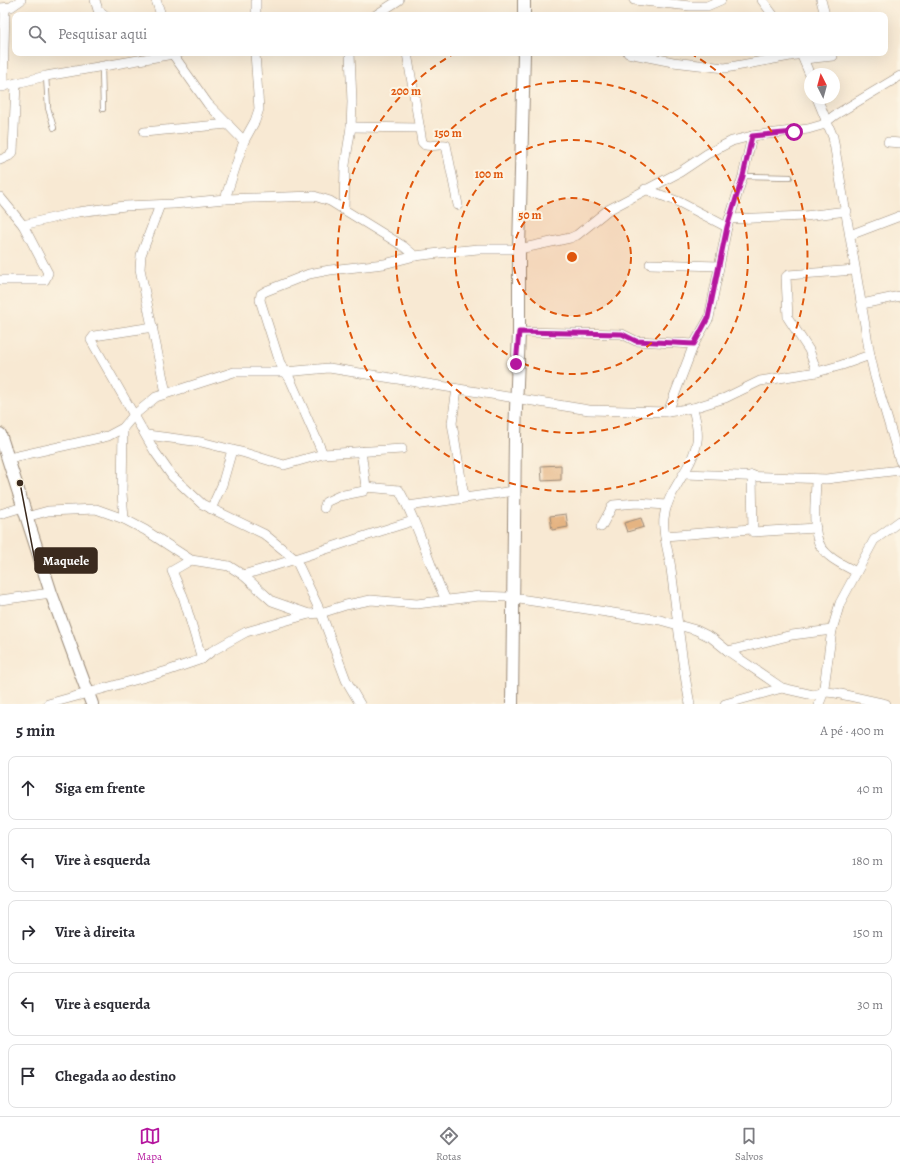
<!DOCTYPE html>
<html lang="pt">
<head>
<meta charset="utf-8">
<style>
  body { margin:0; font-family:Alegreya,serif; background:#f2f2f3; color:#2b2b33 }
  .compass { position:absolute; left:804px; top:68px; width:36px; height:36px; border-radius:50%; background:#fff; box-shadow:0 4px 16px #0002; rotate:354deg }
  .stop { position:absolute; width:12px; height:12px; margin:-9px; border:3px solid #b5179e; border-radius:50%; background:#fff }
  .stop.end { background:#b5179e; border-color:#fff; box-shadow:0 1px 4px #0008 }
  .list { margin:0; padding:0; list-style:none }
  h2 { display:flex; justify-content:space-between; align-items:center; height:52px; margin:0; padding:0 16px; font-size:17px }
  h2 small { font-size:13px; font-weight:400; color:#7c7c81 }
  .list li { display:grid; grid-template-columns:26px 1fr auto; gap:12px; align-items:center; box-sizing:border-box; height:64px; margin:0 8px 8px; padding:0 8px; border:1px solid #e1e1e2; border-radius:8px }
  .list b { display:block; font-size:15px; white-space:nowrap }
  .list em { font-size:13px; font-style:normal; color:#7c7c81 }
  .icon { flex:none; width:22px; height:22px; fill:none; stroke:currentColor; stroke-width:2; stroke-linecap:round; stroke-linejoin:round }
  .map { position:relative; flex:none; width:900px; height:704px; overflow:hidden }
  .search { position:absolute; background:#fff; box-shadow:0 4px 16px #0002; left:12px; right:12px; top:12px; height:44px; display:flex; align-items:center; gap:10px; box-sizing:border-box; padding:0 14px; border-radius:8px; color:#7c7c81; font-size:15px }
  .sheet { height:412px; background:#fff }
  nav { display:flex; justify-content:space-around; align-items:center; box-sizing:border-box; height:56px; border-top:1px solid #e1e1e2; background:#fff; font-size:11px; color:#7c7c81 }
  nav a { display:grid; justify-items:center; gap:2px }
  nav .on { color:#b5179e }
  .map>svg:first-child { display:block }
</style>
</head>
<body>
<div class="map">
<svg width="900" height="704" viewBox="0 0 900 704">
  <rect width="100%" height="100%" fill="#fcf5e5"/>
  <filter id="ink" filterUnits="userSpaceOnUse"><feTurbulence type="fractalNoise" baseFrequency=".025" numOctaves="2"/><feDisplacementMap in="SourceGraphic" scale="8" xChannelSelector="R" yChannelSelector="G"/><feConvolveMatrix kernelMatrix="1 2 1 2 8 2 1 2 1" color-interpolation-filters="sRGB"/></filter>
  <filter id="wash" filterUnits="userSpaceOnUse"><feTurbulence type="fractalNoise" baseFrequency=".012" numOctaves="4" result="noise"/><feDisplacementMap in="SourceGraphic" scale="16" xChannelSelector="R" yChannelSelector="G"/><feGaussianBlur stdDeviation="0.9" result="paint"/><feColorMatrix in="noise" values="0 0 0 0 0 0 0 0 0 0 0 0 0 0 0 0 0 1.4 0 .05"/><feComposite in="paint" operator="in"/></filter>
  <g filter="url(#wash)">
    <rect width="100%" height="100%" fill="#f8e9d3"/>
    <g id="blocks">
      <g fill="#e5b482">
        <polygon points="561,465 561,480 542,481 541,466"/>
        <polygon points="566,514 568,527 552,530 550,516"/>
        <polygon points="641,518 644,527 627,532 624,523"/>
      </g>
    </g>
  </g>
  <g filter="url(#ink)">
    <use href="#blocks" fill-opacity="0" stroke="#9a8a78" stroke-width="1"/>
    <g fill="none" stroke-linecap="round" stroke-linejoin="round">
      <g stroke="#9a8a78" stroke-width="6">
        <g id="service">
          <polyline points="102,66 103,109"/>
          <polyline points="46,76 48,108 54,128"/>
          <polyline points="743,176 790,177"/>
        </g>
      </g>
      <g stroke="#9a8a78" stroke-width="10">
        <g id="minor">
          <polyline points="95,0 98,10 105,15"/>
          <polyline points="156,0 161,15"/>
          <polyline points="634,0 690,6 707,6 721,0"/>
          <polyline points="762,0 773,15"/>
          <polyline points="821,0 825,15"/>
          <polyline points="0,8 11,7 21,0"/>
          <polyline points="256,15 256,0"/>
          <polyline points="376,15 399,0"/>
          <polyline points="172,53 208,104 244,141"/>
          <path d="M407,53L422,142L425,145C432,147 438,144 446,145L458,205"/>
          <polyline points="628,53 673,62 725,68 801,54"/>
          <polyline points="801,54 810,75"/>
          <polyline points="804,59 833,56 833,53"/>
          <polyline points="0,87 46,76 179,53"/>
          <polyline points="3,87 5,9"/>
          <polyline points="817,98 833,137 870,355 875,377 900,461"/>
          <polyline points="351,127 420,128"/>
          <polyline points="144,132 228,124"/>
          <polyline points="888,142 900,143"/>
          <polyline points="0,160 9,156 13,152 16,83"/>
          <polyline points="645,189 679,202 727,227"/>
          <polyline points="0,197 23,225 48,273 45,280 0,280"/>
          <polyline points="225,199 244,141 255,121 259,109 255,53"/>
          <polyline points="160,205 141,255 140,269 166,393"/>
          <polyline points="344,210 345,165 351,127 352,102 350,53"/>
          <polyline points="729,219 805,216 847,211"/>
          <polyline points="23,225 78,212 125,206 174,204 225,199 314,196 330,201 403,246 415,256"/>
          <polyline points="850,235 900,216"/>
          <polyline points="650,264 719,266"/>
          <polyline points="862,304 900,296"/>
          <polyline points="153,327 94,336 91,340 155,452 172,476 202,504 264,534 296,560 321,613 346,680 360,704"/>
          <polyline points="519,332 622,334 636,341 694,344"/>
          <polyline points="817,372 809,350 788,318 786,277 788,275 855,270"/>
          <polyline points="457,389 452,423 464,497"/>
          <polyline points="668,412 694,344 709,318 727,227 743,176 752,136"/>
          <polyline points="123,428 122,493 124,519"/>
          <polyline points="147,435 201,442 245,453 284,465 323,454 402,449"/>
          <polyline points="361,451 366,487"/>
          <polyline points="323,454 290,379 280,363 260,300 261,294 266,291 309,274 330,270 384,264 415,256 448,252 478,249 519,249 570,238 577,235 608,210 680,172 707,154 732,141 752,136 808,129 822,125 835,115 900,76"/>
          <polyline points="9,458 108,436 123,428 134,415 156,397 234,372 285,372 329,368 589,410 668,412 693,408 725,398 760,381 817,372 842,365 870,355"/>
          <polyline points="684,474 826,479 900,470"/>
          <polyline points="752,475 753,532 816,528"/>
          <path d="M816,479C816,497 811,531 821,547C829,559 844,565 856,572"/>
          <polyline points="408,506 514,491"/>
          <path d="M324,508L326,502L339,496L364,491L366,487L399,490C419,524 428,564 446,600"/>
          <polyline points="211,509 222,485 232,450"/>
          <polyline points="0,514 23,507"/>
          <polyline points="26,517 48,511 96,509 124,519 145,530 191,560 229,566 243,575 272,601 309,614"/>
          <polyline points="601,527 613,505 637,503 667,505"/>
          <polyline points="665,536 751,529"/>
          <polyline points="191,560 172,571 183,596 202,659"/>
          <path d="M243,575C300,559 356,538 413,521"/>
          <polyline points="0,600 51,593"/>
          <polyline points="728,651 792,635 832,630"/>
          <polyline points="48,704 167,671 202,659 212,651 246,632 309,614 321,613 346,605 371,600 417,604 479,596 506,597 660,620 696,630 712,638 728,651 782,688 813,695 826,692 836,693 886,704"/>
          <path d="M690,704C681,659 677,614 671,569C669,552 662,535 664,518C667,490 693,469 697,441C699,430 695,418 693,408"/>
          <polyline points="725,704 782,688"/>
          <polyline points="819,704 823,694 832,630 840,603 874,540 900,521"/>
        </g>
      </g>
      <g stroke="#9a8a78" stroke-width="14">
        <g id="tertiary">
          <polyline points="524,15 524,0"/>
          <polyline points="0,434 51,593 92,704"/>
          <polyline points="512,704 515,435 519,332 519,249 524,53"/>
        </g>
      </g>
      <use href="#service" stroke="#fff" stroke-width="4.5"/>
      <use href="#minor" stroke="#fff" stroke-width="9"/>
      <use href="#tertiary" stroke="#fff" stroke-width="12"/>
    </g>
  </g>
  <g fill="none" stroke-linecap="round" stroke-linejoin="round" filter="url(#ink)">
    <polyline stroke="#b5179e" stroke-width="5" points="516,364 519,332 622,334 636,341 694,344 708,318 727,227 743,176 752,136 794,132"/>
  </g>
  <circle cx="572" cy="257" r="59" fill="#df570d" fill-opacity=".12"/>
  <g fill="none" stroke="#df570d" stroke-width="2" stroke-dasharray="7 5">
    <circle cx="572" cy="257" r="59"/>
    <circle cx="572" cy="257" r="117"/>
    <circle cx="572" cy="257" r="176"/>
    <path d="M690 53A235 235 0 1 1 455 53"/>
  </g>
  <circle cx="572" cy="257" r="6" fill="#df570d" stroke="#fcf5e5" stroke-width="2"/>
  <g font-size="12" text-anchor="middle" font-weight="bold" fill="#df570d" stroke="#fcf5e5" stroke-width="4" stroke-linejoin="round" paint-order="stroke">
    <text x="406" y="95">200 m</text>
    <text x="448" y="137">150 m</text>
    <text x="489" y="178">100 m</text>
    <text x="530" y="219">50 m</text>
  </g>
  <path fill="none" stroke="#3b2a1e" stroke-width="1.5" d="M20 483L35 561"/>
  <circle fill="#3b2a1e" stroke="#fcf5e5" stroke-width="1.5" cx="20" cy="483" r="4"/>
  <rect fill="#3b2a1e" stroke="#3b2a1e" stroke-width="1.5" x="35" y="548" width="62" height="25" rx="4"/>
  <g font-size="13" text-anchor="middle" font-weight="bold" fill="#fff">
    <text x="66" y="565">Maquele</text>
  </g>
</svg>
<svg class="compass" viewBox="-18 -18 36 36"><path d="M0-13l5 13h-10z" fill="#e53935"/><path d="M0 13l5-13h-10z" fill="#7c7c81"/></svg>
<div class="stop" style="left:794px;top:132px"></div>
<div class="stop end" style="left:516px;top:364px"></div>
<div class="search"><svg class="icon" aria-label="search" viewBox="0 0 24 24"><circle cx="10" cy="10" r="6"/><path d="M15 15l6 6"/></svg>Pesquisar aqui</div>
</div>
<section class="sheet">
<h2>5 min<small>A pé · 400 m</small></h2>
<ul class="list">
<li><svg class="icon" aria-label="ahead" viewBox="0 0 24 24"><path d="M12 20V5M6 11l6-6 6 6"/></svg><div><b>Siga em frente</b></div><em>40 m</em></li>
<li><svg class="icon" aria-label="left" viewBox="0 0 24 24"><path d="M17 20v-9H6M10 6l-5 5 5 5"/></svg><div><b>Vire à esquerda</b></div><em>180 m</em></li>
<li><svg class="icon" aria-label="right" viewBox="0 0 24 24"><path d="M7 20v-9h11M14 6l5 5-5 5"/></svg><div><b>Vire à direita</b></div><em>150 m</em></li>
<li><svg class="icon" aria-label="left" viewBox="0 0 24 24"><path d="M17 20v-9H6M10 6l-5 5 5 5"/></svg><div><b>Vire à esquerda</b></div><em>30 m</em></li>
<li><svg class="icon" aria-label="arrive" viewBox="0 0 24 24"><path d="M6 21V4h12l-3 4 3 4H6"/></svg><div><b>Chegada ao destino</b></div></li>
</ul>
</section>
<nav>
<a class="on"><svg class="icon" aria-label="map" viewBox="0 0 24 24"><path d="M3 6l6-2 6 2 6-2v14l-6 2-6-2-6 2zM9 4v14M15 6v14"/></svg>Mapa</a>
<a><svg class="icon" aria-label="directions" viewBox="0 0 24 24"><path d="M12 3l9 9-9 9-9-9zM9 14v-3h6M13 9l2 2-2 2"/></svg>Rotas</a>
<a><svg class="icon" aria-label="saved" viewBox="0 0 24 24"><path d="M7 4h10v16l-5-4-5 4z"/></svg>Salvos</a>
</nav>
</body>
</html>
